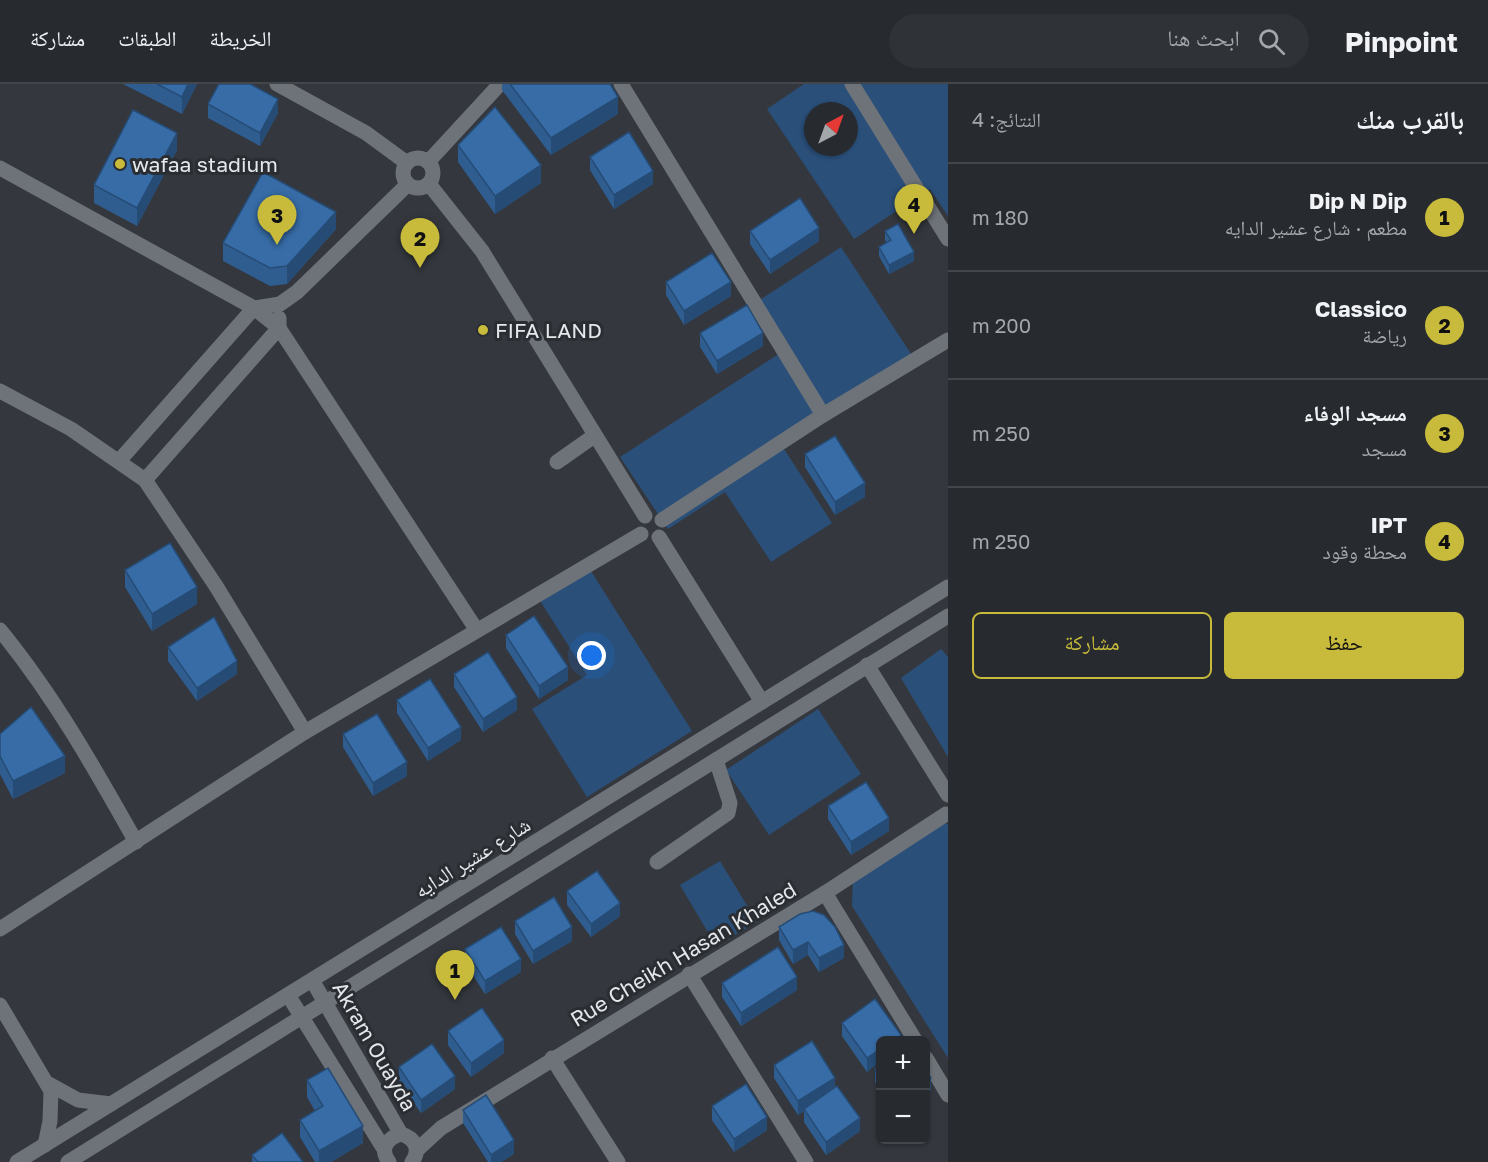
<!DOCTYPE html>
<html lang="ar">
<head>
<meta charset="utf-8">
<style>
  body { margin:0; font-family:"Golos Text","Noto Naskh Arabic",sans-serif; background:#2f3236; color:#f1f3f6; direction:rtl }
  .controls { position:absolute; right:18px; bottom:18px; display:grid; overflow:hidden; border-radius:9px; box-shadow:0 2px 4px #0004 }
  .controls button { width:54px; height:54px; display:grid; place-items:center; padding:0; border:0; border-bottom:2px solid #43464a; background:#272a2e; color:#f1f3f6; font:30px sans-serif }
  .compass { position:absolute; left:804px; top:18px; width:54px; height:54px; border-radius:50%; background:#272a2e; box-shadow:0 2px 4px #0004; rotate:41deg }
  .you { position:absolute; left:592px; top:572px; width:21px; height:21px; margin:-15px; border:4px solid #fff; border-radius:50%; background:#1a73e8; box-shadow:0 0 0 9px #1a73e833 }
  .badge { display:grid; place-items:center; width:39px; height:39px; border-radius:50%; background:#c8bb3b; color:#111; font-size:20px; font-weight:700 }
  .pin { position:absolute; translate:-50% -50px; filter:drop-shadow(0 2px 3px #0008) }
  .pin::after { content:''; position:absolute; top:32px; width:21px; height:18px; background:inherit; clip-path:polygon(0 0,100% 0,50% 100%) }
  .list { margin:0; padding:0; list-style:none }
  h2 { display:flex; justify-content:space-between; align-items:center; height:78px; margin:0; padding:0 24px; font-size:26px }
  h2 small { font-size:20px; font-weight:400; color:#a4a7aa }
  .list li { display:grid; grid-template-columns:39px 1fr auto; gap:18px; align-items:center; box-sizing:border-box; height:108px; padding:0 24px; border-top:2px solid #43464a }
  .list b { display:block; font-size:22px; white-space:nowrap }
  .list p { margin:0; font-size:20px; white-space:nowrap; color:#a4a7aa }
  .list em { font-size:20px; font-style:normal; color:#a4a7aa }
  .actions { display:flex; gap:12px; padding:18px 24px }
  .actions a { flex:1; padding:14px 0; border:2px solid #c8bb3b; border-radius:9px; text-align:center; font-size:21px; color:#c8bb3b }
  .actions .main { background:#c8bb3b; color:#111 }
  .icon { flex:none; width:33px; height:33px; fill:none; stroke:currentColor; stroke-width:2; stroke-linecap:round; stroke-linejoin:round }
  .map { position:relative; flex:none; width:948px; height:1078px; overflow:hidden; direction:ltr }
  header { display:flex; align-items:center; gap:36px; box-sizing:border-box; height:84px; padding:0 30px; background:#272a2e; border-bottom:2px solid #43464a }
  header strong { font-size:28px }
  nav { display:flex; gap:33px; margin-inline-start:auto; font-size:21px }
  .search { width:420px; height:54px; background:#2f3236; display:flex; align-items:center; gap:15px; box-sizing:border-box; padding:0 21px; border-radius:33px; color:#a4a7aa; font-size:22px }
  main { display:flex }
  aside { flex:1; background:#272a2e }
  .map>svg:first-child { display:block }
</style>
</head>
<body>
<header>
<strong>Pinpoint</strong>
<div class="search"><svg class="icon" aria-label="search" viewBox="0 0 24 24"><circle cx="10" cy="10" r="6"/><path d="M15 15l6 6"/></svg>ابحث هنا</div>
<nav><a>الخريطة</a><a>الطبقات</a><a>مشاركة</a></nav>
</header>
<main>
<aside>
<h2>بالقرب منك<small>النتائج: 4</small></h2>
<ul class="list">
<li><span class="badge">1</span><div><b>Dip N Dip</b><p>مطعم · شارع عشير الدايه</p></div><em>180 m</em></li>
<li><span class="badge">2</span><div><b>Classico</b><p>رياضة</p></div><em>200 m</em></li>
<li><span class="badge">3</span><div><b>مسجد الوفاء</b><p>مسجد</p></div><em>250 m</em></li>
<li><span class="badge">4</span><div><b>IPT</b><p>محطة وقود</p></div><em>250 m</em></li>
</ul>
<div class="actions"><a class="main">حفظ</a><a>مشاركة</a></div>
</aside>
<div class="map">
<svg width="948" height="1078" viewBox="0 0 948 1078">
  <rect width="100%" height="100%" fill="#34383e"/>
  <g fill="#2a4f79" fill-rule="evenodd">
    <path d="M804,0H948V132L930,105L854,155L767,25ZM813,27H849V63H813Z"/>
    <polygon points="841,163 917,279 784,365 832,439 771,478 725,408 668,445 620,373 788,264 758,217"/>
    <polygon points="589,484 692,647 587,713 532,625 587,591 539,515"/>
    <polygon points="941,565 948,573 948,673 901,594"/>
    <polygon points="818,625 861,690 769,751 726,686"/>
    <polygon points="933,737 948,740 948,974 852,822 853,792"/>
    <polygon points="720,777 757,838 716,862 680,801"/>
  </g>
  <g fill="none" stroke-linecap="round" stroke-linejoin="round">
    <g stroke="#6e7379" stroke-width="15">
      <polyline points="277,0 366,49 407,79"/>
      <polyline points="621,0 823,331"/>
      <polyline points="852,0 948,155"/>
      <circle cx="418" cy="89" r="15"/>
      <polyline points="428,78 500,0"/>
      <polyline points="0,84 254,224 279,244 476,545"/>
      <polyline points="429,100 482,167 645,432"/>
      <polyline points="0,307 71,345 145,396 216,502 305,648"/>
      <polyline points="119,377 254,224 280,220 297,208 407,101"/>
      <polyline points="557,378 594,352"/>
      <polyline points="145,396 279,244 279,234"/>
      <polyline points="662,436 823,331 948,256"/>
      <polyline points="659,453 762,618"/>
      <path d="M0,546C54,612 95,685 136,758"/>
      <polyline points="867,581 948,711"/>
      <polyline points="657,778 728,729 730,719 716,676"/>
      <polyline points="825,809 915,956"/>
      <polyline points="0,845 305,648 641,450"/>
      <polyline points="689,890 806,1078"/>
      <polyline points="312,896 401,1050"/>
      <polyline points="288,911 384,1065"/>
      <polyline points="0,921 51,1007 50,1037 45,1061"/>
      <polyline points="552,974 618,1078"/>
      <polyline points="926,974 948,1011"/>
      <polyline points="49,1000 78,1016 111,1020"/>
      <polyline points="417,1066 441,1044 825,809 946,730"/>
      <polyline points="17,1078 948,503"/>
      <polyline points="68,1078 948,532"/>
      <path d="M389,1078C379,1065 387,1054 401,1050C415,1054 421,1066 412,1078"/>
    </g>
  </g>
  <g fill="#2f5d90">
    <polygon points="123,0 197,0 182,30"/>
    <polygon points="502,0 610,0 618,30 551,71 502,6"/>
    <polygon points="208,20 278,29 260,62 208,34"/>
    <polygon points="458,61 541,99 495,130 458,78"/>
    <polygon points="177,66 137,142 94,119 94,101"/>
    <polygon points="590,73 653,100 614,125 590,86"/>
    <polygon points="336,145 287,200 270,202 223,177 223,159"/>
    <polygon points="750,147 819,157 770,190 750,160"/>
    <polygon points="885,147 914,177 889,190 879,172 879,163 887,159 885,156"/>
    <polygon points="666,198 731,212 684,241 666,211"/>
    <polygon points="700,249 763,262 717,290 700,263"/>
    <polygon points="805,370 865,413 835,431 805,383"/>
    <polygon points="125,486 197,520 152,547 125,503"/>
    <polygon points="506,551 568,596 539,615 506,564"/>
    <polygon points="168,563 237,590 197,617 168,577"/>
    <polygon points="454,590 517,626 483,648 454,603"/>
    <polygon points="397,616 461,656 428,677 397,629"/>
    <polygon points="0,650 65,689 13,715 0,690"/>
    <polygon points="343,650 407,692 373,712 343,663"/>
    <polygon points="828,722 889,747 851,771 828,735"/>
    <polygon points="567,807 620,832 591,853 567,821"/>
    <polygon points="515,837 572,857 533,880 515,850"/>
    <polygon points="779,843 844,874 819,888 808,871 793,880 779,856"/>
    <polygon points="465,865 521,888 485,910 465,879"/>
    <polygon points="722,899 797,906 741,942 722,913"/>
    <polygon points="842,939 901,957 867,988 842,952"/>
    <polygon points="448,947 504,969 471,993 448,961"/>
    <polygon points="774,981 835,1004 860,1047 826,1071 804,1038 804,1027 798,1031 774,994"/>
    <polygon points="880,981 880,1006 875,998 875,985"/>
    <polygon points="399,983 455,1005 421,1029 399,997"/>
    <polygon points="307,996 363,1059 331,1078 315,1078 300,1053 300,1036 315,1027 307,1013"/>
    <polygon points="712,1022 767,1046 734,1068 712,1036"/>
    <polygon points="463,1026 514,1070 501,1078 488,1078 463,1039"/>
    <polygon points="252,1071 303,1078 252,1078"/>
  </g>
  <g fill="#264c75">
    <polygon points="188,0 197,0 182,30 182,13"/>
    <polygon points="618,13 618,30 551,71 551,54"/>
    <polygon points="278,15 278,29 260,62 260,49"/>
    <polygon points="177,49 177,66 137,142 137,124"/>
    <polygon points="541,81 541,99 495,130 495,112"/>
    <polygon points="653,87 653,100 614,125 614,111"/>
    <polygon points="336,128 336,145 287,200 287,182"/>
    <polygon points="819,144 819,157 770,190 770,176"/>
    <polygon points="914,168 914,177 889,190 889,181"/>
    <polygon points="731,198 731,212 684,241 684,227"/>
    <polygon points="763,249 763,262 717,290 717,277"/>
    <polygon points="865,399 865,413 835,431 835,418"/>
    <polygon points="197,503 197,520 152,547 152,530"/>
    <polygon points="237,577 237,590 197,617 197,604"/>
    <polygon points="568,583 568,596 539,615 539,602"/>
    <polygon points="517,613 517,626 483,648 483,635"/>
    <polygon points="461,643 461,656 428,677 428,664"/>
    <polygon points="65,672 65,689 13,715 13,697"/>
    <polygon points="407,678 407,692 373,712 373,699"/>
    <polygon points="889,734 889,747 851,771 851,758"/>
    <polygon points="620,819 620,832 591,853 591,840"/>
    <polygon points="572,843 572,857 533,880 533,867"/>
    <polygon points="808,858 808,871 793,880 793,866"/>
    <polygon points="844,861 844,874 819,888 819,874"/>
    <polygon points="521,875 521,888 485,910 485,897"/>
    <polygon points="797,893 797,906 741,942 741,929"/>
    <polygon points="901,951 901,957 893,957"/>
    <polygon points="504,956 504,969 471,993 471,979"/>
    <polygon points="880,965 880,978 867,988 867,974"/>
    <polygon points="455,992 455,1005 421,1029 421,1016"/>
    <polygon points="835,994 835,1007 798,1031 798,1017"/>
    <polygon points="931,994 931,1007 926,1011 926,997"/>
    <polygon points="767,1033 767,1046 734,1068 734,1055"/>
    <polygon points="860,1034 860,1047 826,1071 826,1058"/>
    <polygon points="363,1042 363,1059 331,1078 319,1078 319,1067"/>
    <polygon points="514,1056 514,1070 501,1078 491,1078 491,1071"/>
  </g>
  <g fill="#376ca7" stroke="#264c75" stroke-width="1.5">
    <polygon points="157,0 188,0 182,13"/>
    <polygon points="219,0 250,0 278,15 260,49 208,20"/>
    <polygon points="510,0 610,0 618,13 551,54"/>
    <polygon points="495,23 541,81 495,112 458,61"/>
    <polygon points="133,26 177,49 137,124 94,101"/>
    <polygon points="629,48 653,87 614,111 590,73"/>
    <polygon points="263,88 336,128 287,182 270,184 223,159"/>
    <polygon points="800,114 819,144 770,176 750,147"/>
    <polygon points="898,140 914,168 889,181 879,163 891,156 885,147"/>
    <polygon points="712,169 731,198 684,227 666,198"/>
    <polygon points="747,221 763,249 717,277 700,249"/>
    <polygon points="835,352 865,399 835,418 805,370"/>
    <polygon points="170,459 197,503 152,530 125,486"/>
    <polygon points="534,532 568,583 539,602 506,551"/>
    <polygon points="214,533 237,577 197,604 168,563"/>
    <polygon points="488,568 517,613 483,635 454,590"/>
    <polygon points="430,595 461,643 428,664 397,616"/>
    <polygon points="31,623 65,672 13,697 0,672 0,650"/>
    <polygon points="377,630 407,678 373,699 343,650"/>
    <polygon points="866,698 889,734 851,758 828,722"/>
    <polygon points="597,787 620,819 591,840 567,807"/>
    <polygon points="554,813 572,843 533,867 515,837"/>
    <polygon points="813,827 824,831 835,843 844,861 819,874 808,858 793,866 779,843 800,830"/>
    <polygon points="501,843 521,875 485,897 465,865"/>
    <polygon points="778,863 797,893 741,929 722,899"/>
    <polygon points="875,915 901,951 893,957 880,957 880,965 867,974 842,939"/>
    <polygon points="482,924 504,956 471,979 448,947"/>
    <polygon points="812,957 835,994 798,1017 774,981"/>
    <polygon points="432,960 455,992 421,1016 399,983"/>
    <polygon points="880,981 880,993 875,985"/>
    <polygon points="328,984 363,1042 319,1067 300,1036 323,1022 307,996"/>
    <polygon points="926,986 931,994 926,997"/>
    <polygon points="746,1000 767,1033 734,1055 712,1022"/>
    <polygon points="837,1002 860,1034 826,1058 804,1025"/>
    <polygon points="486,1011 514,1056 491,1071 463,1026"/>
    <polygon points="282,1049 303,1078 258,1078 252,1071"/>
  </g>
  <g fill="#c8bb3b" stroke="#2a2e33" stroke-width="2">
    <circle cx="120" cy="80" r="6"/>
    <circle cx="483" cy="246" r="6"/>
  </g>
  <g text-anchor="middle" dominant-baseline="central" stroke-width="6" stroke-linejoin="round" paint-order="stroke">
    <g font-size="21" fill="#e5e8eb" stroke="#2a2e33" text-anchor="start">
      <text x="132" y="80">wafaa stadium</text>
      <text x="495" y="246">FIFA LAND</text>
    </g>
    <g font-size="21" fill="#e5e8eb" stroke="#2a2e33">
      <text transform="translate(472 773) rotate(-32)">شارع عشير الدايه</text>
      <text transform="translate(683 870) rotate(-31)">Rue Cheikh Hasan Khaled</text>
      <text transform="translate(375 962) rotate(60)">Akram Ouayda</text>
    </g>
  </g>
</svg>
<div class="controls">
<button>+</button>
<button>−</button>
</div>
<svg class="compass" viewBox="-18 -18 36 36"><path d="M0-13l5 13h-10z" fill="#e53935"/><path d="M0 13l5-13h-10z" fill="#a4a7aa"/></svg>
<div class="you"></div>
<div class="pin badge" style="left:455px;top:916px">1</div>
<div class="pin badge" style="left:420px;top:184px">2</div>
<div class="pin badge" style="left:277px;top:161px">3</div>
<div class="pin badge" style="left:914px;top:150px">4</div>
</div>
</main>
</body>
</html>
